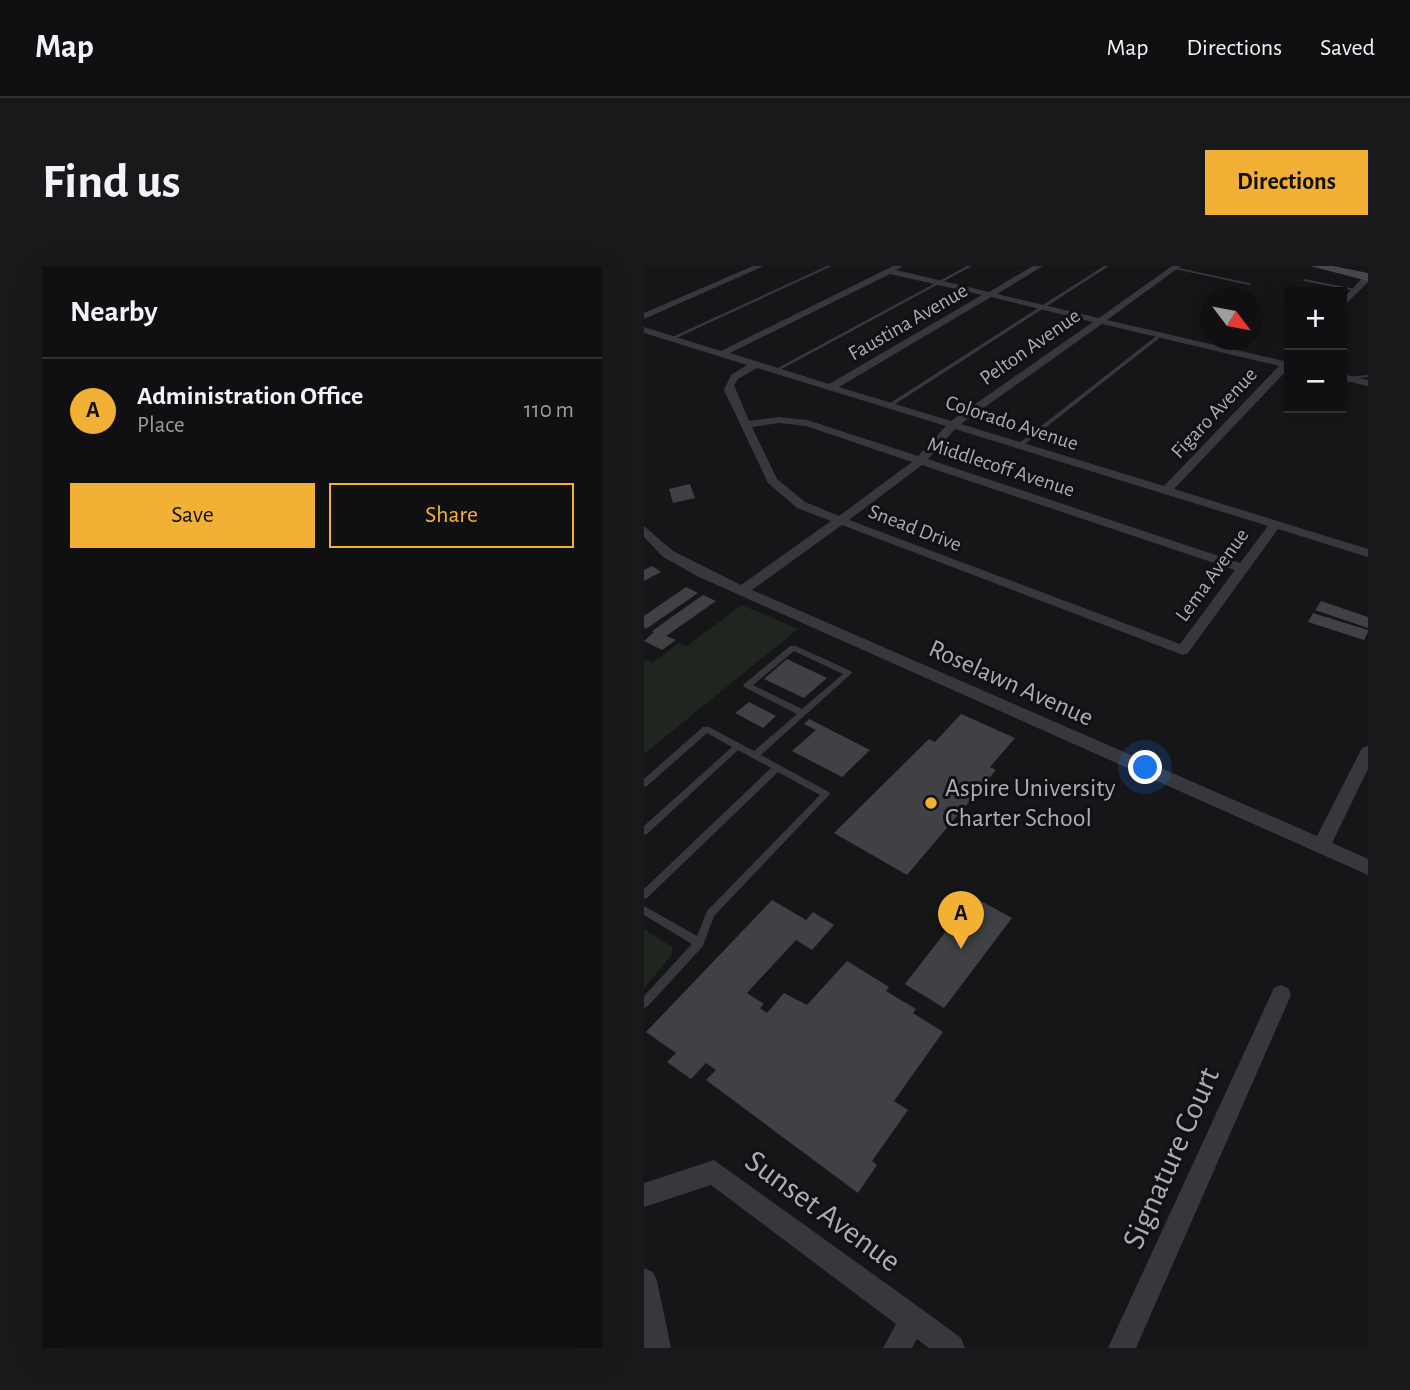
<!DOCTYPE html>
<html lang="en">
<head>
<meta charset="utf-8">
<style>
  body { margin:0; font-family:"Alegreya Sans",sans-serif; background:#19191b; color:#f1f3f6 }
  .controls { position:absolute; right:21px; top:21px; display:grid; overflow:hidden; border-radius:0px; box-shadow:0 7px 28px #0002 }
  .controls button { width:63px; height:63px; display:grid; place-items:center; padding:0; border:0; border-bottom:2px solid #303032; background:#101012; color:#f1f3f6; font:35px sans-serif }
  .compass { position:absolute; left:556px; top:21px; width:63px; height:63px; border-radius:50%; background:#101012; box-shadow:0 7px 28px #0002; rotate:122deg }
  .you { position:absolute; left:502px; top:502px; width:24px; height:24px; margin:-18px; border:5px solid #fff; border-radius:50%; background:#1a73e8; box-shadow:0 0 0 10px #1a73e833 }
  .badge { display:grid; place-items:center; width:46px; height:46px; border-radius:50%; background:#f2b134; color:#111; font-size:23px; font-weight:700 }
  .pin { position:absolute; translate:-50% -58px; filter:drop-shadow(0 2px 4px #0008) }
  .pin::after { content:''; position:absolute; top:37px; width:24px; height:21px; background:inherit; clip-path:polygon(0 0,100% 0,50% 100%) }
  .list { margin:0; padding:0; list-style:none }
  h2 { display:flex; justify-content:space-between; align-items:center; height:91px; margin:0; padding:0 28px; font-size:30px }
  h2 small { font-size:23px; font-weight:400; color:#9c9d9f }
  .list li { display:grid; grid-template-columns:46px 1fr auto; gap:21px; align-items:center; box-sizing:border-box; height:105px; padding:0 28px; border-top:2px solid #303032 }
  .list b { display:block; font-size:26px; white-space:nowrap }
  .list p { margin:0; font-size:23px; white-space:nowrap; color:#9c9d9f }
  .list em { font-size:23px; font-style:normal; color:#9c9d9f }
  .actions { display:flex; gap:14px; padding:21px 28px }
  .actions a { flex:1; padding:16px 0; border:2px solid #f2b134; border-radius:0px; text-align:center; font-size:24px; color:#f2b134 }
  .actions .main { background:#f2b134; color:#111 }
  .map { position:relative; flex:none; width:724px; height:1082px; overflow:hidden; border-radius:0px }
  header { display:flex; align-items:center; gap:42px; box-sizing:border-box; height:98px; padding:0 35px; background:#101012; border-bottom:2px solid #303032 }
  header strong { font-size:33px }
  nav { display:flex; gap:38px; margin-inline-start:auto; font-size:24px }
  .intro { display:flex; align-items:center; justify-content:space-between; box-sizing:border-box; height:168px; padding:0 42px }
  h1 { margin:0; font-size:49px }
  .button { padding:18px 32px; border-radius:0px; background:#f2b134; color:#111; font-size:24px; font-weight:700 }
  main { display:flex; gap:42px; padding:0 42px }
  aside { flex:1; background:#101012; border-radius:0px; box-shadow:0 7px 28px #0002 }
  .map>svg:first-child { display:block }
</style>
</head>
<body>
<header>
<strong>Map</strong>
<nav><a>Map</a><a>Directions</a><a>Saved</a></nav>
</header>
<div class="intro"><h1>Find us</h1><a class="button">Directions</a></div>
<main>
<aside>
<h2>Nearby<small></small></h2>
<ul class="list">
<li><span class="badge">A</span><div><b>Administration Office</b><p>Place</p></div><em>110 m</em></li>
</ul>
<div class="actions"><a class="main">Save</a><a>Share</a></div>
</aside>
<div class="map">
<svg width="724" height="1082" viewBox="0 0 724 1082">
  <rect width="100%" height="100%" fill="#161618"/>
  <g fill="#1e261f">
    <polygon points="98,339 154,363 0,488 0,393 8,397 35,377 43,380"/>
    <polygon points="0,663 28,681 28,689 0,722"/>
  </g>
  <g fill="#404145">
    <polygon points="46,218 51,232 29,237 25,223"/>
    <polygon points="8,300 17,306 0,315 0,304"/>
    <polygon points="42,321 54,327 2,363 0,361 0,350"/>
    <polygon points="59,329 72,335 22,370 32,374 18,384 0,375 10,366 8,365"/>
    <polygon points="677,335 724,351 724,362 671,344"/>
    <polygon points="669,347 724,364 724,366 720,374 664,356"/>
    <polygon points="143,393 183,412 160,432 120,413"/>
    <polygon points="105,436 132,450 119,462 91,447"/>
    <polygon points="317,448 371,472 346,501 352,504 263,609 190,567 285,473 291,476"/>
    <polygon points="165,453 226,484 198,511 148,485 172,464 160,458"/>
    <polygon points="327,633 334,637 335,634 368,652 300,742 261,718"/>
    <polygon points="128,634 162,654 169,646 190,659 168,684 152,674 103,727 120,738 116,742 123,747 140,727 163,739 203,695 245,721 242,725 272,743 269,747 299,766 250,835 264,844 228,895 233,899 214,927 62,814 72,804 62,797 47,813 23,796 32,787 2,766"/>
  </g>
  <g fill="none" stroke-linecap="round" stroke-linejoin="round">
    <g fill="#37383d" fill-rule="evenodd">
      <polygon points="183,0 188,0 30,73 26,72"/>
      <polygon points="323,0 328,0 134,105 130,104"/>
      <polygon points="460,0 465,0 248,140 243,139"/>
      <polygon points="530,1 605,17 607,18 605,19 531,3"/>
      <polygon points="660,13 712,23 714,24 712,25 659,15"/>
      <polygon points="515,68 519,69 377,181 373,181 373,179"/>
      <polygon points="724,109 724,111 703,113 701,112 703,111"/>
      <path d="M146,380H152L207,405L208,407L117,489L185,526L186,528L70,650L59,680L4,740L0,742V730L48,678L0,649V640L53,670L63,645L176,529L134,506L3,632L0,633V623L127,502L94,484L3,568L0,569V560L88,481L63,467L3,520L0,521V513L59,461H65L110,485L153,448L100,421L99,419ZM150,385L199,408L158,443L109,419Z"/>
    </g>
    <g fill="#37383d" fill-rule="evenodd">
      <polygon points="109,0 120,0 0,53 0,47"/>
      <path d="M249,0H259L252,4L345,26L389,0H399L353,28L455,52L528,0H537L463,54L640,95L645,92V102L530,223L724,283V291L634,263L544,387L539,389L198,259L108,324L673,570L718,482L724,480V503L688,577L724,593V609L55,311L19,291L0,271V260L29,285L97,319L187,255L153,242L124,217L80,124L87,109L103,99L0,67V61L77,85ZM246,8L338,29L185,118L86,87ZM347,31L449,56L307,155L195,121ZM458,58L635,100L520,220L317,158ZM113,102L302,160L274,190L163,154L135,151L105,155L90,119L94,113ZM135,157L162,160L268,196L195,250L161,236L133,213L108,161ZM311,163L624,260L596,297L284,193ZM278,199L591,304L536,378L205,254Z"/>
      <polygon points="721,9 724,9 724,16 698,42 698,34"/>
      <polygon points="698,108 724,114 724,120 698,114"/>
      <polygon points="637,719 644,722 647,729 492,1082 464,1082 630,722"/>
      <polygon points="70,894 279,1044 317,1072 321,1082 285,1082 273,1073 268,1082 239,1082 252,1058 67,919 0,941 0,917"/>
      <polygon points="0,1002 9,1006 13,1015 27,1082 0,1082"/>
    </g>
    <polygon fill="#45474d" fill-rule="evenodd" points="666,0 689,0 724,7 724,15"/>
  </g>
  <circle fill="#f2b134" stroke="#111113" stroke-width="2.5" cx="287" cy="537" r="7"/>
  <g text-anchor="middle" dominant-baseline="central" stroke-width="6" stroke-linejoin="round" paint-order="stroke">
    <g font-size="21" fill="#a8adb8" stroke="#111113">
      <text transform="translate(264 56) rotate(-30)">Faustina Avenue</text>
      <text transform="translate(386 81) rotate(-35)">Pelton Avenue</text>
      <text transform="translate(570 147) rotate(-47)">Figaro Avenue</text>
      <text transform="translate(368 157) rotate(18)">Colorado Avenue</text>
      <text transform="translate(357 201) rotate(18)">Middlecoff Avenue</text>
      <text transform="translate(271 262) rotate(21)">Snead Drive</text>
      <text transform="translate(568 309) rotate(-54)">Lema Avenue</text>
    </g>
    <g font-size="26" fill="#a8adb8" stroke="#111113">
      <text transform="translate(367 417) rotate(24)">Roselawn Avenue</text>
    </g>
    <g font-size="26" fill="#a8adb8" stroke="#111113" text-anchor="start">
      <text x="301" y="522">Aspire University<tspan x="301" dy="30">Charter School</tspan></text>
    </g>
    <g font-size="32" fill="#a8adb8" stroke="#111113">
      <text transform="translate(527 892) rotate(-66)">Signature Court</text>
      <text transform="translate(179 945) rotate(36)">Sunset Avenue</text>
    </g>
  </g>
</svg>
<div class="controls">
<button>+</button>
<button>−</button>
</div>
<svg class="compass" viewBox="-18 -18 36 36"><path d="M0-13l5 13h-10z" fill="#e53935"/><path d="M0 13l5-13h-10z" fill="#9c9d9f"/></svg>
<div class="you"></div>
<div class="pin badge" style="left:317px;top:683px">A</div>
</div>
</main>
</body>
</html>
